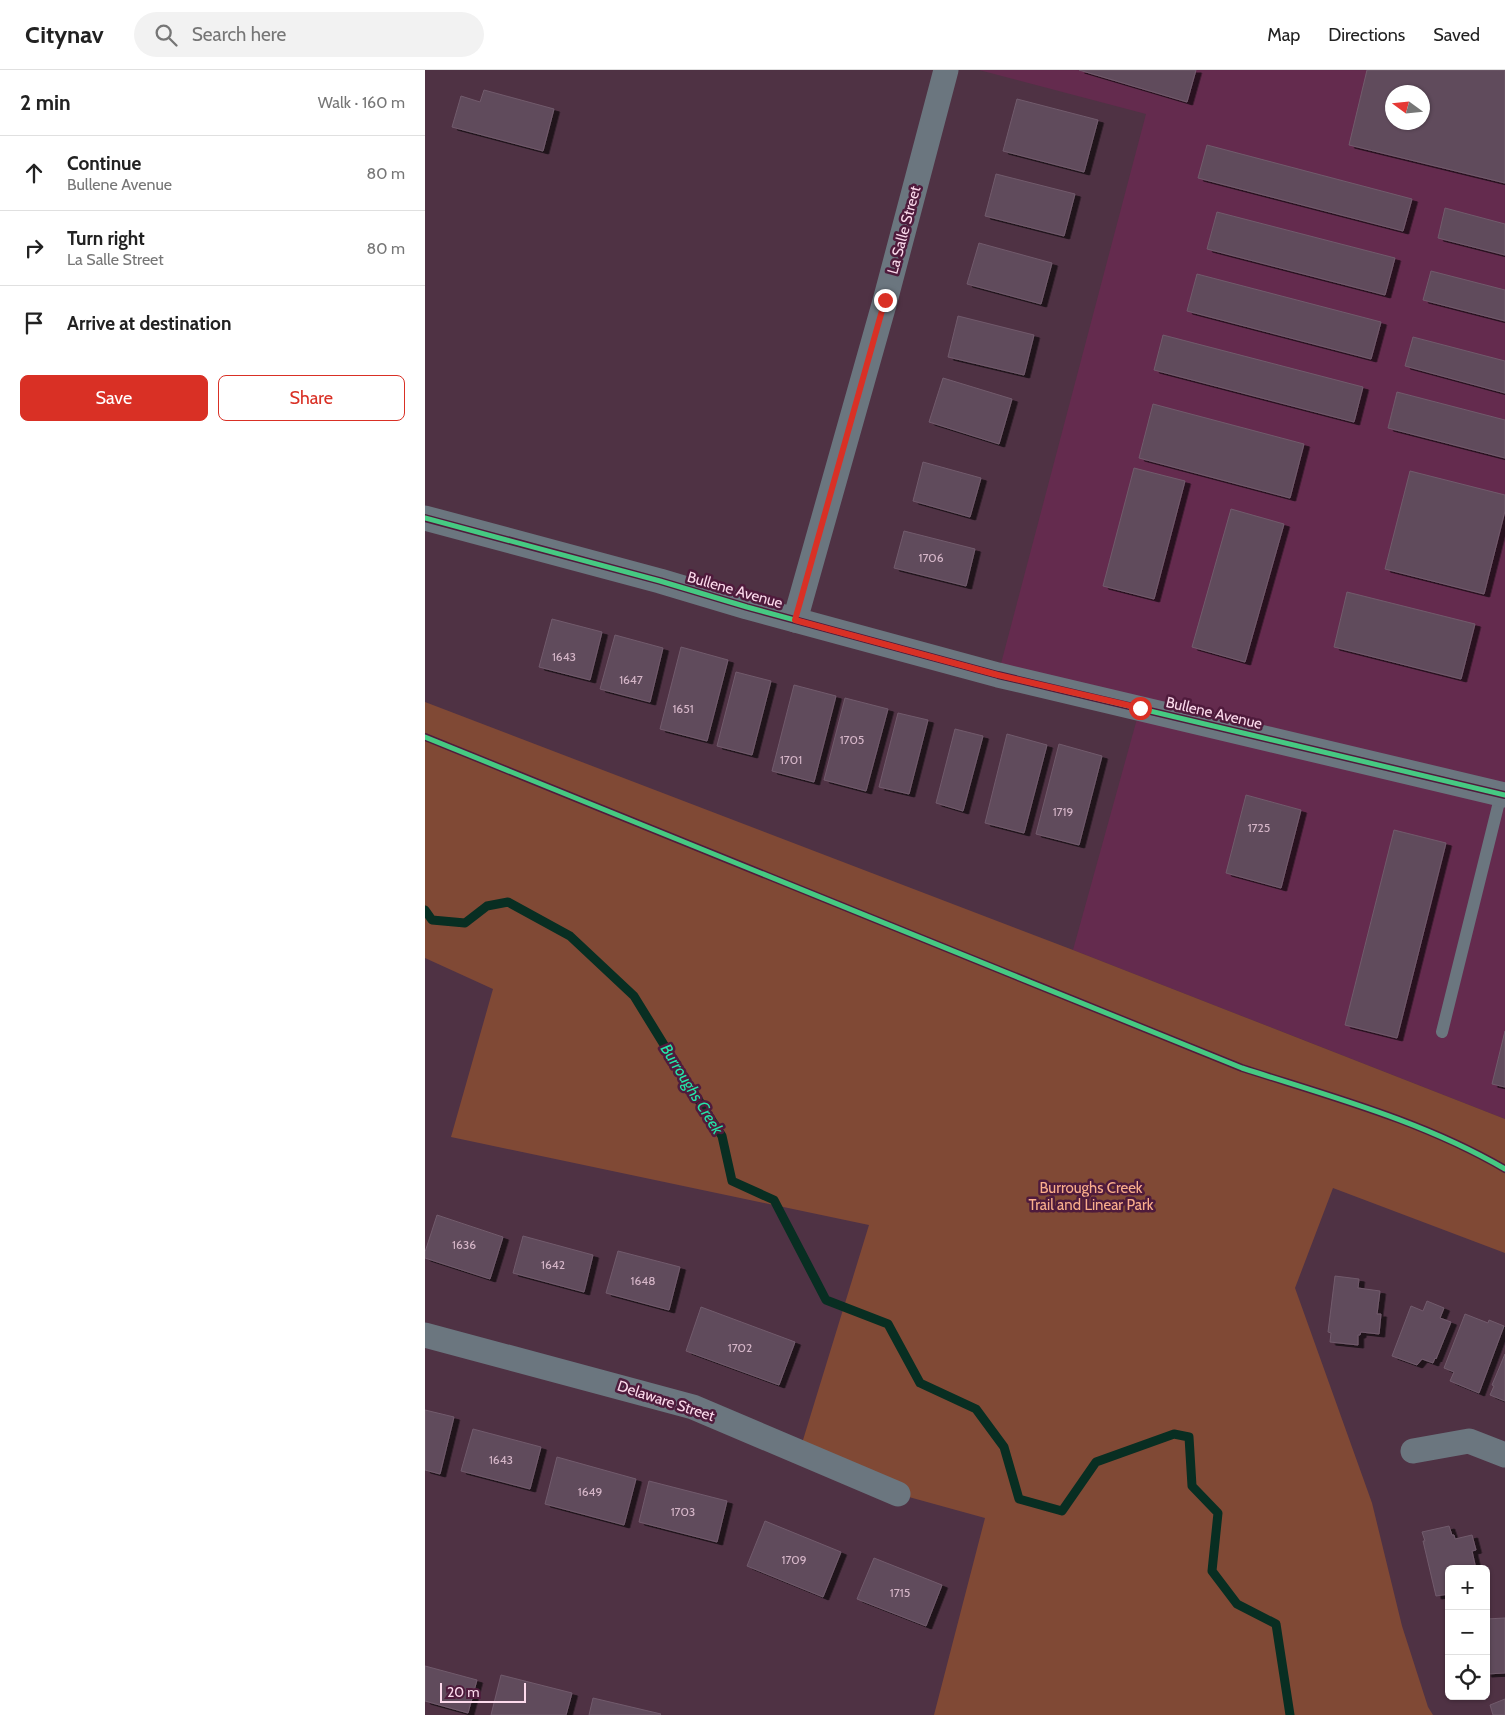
<!DOCTYPE html>
<html lang="en">
<head>
<meta charset="utf-8">
<style>
  body { margin:0; font-family:Cabin,sans-serif; background:#f2f2f2; color:#222 }
  .controls { position:absolute; right:15px; bottom:15px; display:grid; overflow:hidden; border-radius:8px; box-shadow:0 1px 4px #0004 }
  .controls button { width:45px; height:45px; display:grid; place-items:center; padding:0; border:0; border-bottom:1px solid #e0e0e0; background:#fff; color:#222; font:25px sans-serif }
  .compass { position:absolute; left:960px; top:15px; width:45px; height:45px; border-radius:50%; background:#fff; box-shadow:0 1px 4px #0004; rotate:285deg }
  .scale { position:absolute; left:15px; bottom:12px; width:86px; box-sizing:border-box; padding-left:5px; border:2px solid #fcdaec; border-top:0; font-size:14px; line-height:18px; white-space:nowrap; color:#fcdaec; -webkit-text-stroke:4px #4f1b3c; paint-order:stroke }
  .stop { position:absolute; width:15px; height:15px; margin:-11px; border:4px solid #d93025; border-radius:50%; background:#fff }
  .stop.end { background:#d93025; border-color:#fff; box-shadow:0 1px 5px #0008 }
  .list { margin:0; padding:0; list-style:none }
  h2 { display:flex; justify-content:space-between; align-items:center; height:65px; margin:0; padding:0 20px; font-size:21px }
  h2 small { font-size:16px; font-weight:400; color:#767676 }
  .list li { display:grid; grid-template-columns:32px 1fr auto; gap:15px; align-items:center; box-sizing:border-box; height:75px; padding:0 20px; border-top:1px solid #e0e0e0 }
  .list b { display:block; font-size:19px; white-space:nowrap }
  .list p { margin:0; font-size:16px; white-space:nowrap; color:#767676 }
  .list em { font-size:16px; font-style:normal; color:#767676 }
  .actions { display:flex; gap:10px; padding:15px 20px }
  .actions a { flex:1; padding:11px 0; border:1px solid #d93025; border-radius:8px; text-align:center; font-size:18px; color:#d93025 }
  .actions .main { background:#d93025; color:#fff }
  .icon { flex:none; width:28px; height:28px; fill:none; stroke:currentColor; stroke-width:2; stroke-linecap:round; stroke-linejoin:round }
  .map { position:relative; flex:none; width:1080px; height:1645px; overflow:hidden }
  header { display:flex; align-items:center; gap:30px; box-sizing:border-box; height:70px; padding:0 25px; background:#fff; border-bottom:1px solid #e0e0e0 }
  header strong { font-size:24px }
  nav { display:flex; gap:28px; margin-inline-start:auto; font-size:18px }
  .search { width:350px; height:45px; background:#f2f2f2; display:flex; align-items:center; gap:12px; box-sizing:border-box; padding:0 18px; border-radius:28px; color:#767676; font-size:19px }
  main { display:flex }
  aside { flex:1; background:#fff }
  .map>svg:first-child { display:block }
</style>
</head>
<body>
<header>
<strong>Citynav</strong>
<div class="search"><svg class="icon" aria-label="search" viewBox="0 0 24 24"><circle cx="10" cy="10" r="6"/><path d="M15 15l6 6"/></svg>Search here</div>
<nav><a>Map</a><a>Directions</a><a>Saved</a></nav>
</header>
<main>
<aside>
<h2>2 min<small>Walk · 160 m</small></h2>
<ul class="list">
<li><svg class="icon" aria-label="ahead" viewBox="0 0 24 24"><path d="M12 20V5M6 11l6-6 6 6"/></svg><div><b>Continue</b><p>Bullene Avenue</p></div><em>80 m</em></li>
<li><svg class="icon" aria-label="right" viewBox="0 0 24 24"><path d="M7 20v-9h11M14 6l5 5-5 5"/></svg><div><b>Turn right</b><p>La Salle Street</p></div><em>80 m</em></li>
<li><svg class="icon" aria-label="arrive" viewBox="0 0 24 24"><path d="M6 21V4h12l-3 4 3 4H6"/></svg><div><b>Arrive at destination</b></div></li>
</ul>
<div class="actions"><a class="main">Save</a><a>Share</a></div>
</aside>
<div class="map">
<svg width="1080" height="1645" viewBox="0 0 1080 1645">
  <defs>
    <filter id="shadow"><feDropShadow dx="5.5" dy="3" stdDeviation="0" flood-color="#0009"/></filter>
  </defs>
  <rect width="100%" height="100%" fill="#4f3244"/>
  <path fill="#642b4e" fill-rule="evenodd" d="M554,0H1080V1049L648,880L715,638L573,605L721,44ZM968,22H998V52H968Z"/>
  <polygon fill="#804935" points="0,632 648,880 1080,1049 1080,1183 908,1118 870,1218 947,1433 977,1556 1003,1637 1008,1645 509,1645 560,1448 473,1424 374,1383 444,1155 26,1067 68,919 0,888"/>
  <g fill="none" stroke-linecap="round" stroke-linejoin="round">
    <polyline stroke="#082e22" stroke-width="9" points="0,840 7,850 40,853 62,836 83,832 145,866 209,926 265,1017 297,1066 307,1111 349,1130 401,1230 463,1254 495,1313 551,1339 579,1377 594,1429 637,1441 671,1392 749,1364 764,1367 767,1416 793,1443 787,1501 812,1534 851,1554 865,1645"/>
  </g>
  <g fill="#614b5c" stroke="#715b6c" fill-rule="evenodd" filter="url(#shadow)">
    <polygon points="654,0 771,0 762,32"/>
    <path d="M942,0H1080V113L924,75ZM968,22H998V52H968Z"/>
    <polygon points="59,20 129,39 118,81 27,57 36,26 55,32"/>
    <polygon points="592,29 673,50 659,102 578,81"/>
    <polygon points="782,75 987,129 978,161 773,108"/>
    <polygon points="571,104 650,124 639,166 560,146"/>
    <polygon points="1020,138 1080,154 1080,185 1013,168"/>
    <polygon points="792,142 970,188 960,225 782,179"/>
    <polygon points="554,173 627,193 616,234 542,214"/>
    <polygon points="1006,201 1080,220 1080,251 998,230"/>
    <polygon points="772,204 956,252 946,289 762,241"/>
    <polygon points="533,246 609,265 599,305 523,287"/>
    <polygon points="738,265 938,317 929,352 729,300"/>
    <polygon points="988,267 1080,291 1080,323 980,296"/>
    <polygon points="518,308 587,329 574,374 504,352"/>
    <polygon points="972,322 1080,350 1080,388 963,358"/>
    <polygon points="728,334 879,374 865,428 714,388"/>
    <polygon points="498,392 556,408 545,447 488,431"/>
    <polygon points="709,398 760,411 729,529 678,516"/>
    <polygon points="985,401 1080,425 1080,441 1059,524 960,499"/>
    <polygon points="806,439 859,454 820,592 767,577"/>
    <polygon points="479,461 550,479 541,516 469,498"/>
    <polygon points="922,522 1050,554 1036,609 909,577"/>
    <polygon points="127,549 177,562 165,610 114,597"/>
    <polygon points="190,565 238,578 225,632 175,619"/>
    <polygon points="256,577 303,590 282,671 235,659"/>
    <polygon points="311,602 346,611 327,685 292,676"/>
    <polygon points="369,615 411,626 389,712 347,701"/>
    <polygon points="420,628 463,639 441,721 399,710"/>
    <polygon points="473,643 503,650 484,724 454,717"/>
    <polygon points="530,659 558,666 538,741 511,733"/>
    <polygon points="582,664 622,675 599,763 560,753"/>
    <polygon points="634,674 677,686 654,775 611,764"/>
    <polygon points="821,725 876,740 856,818 801,803"/>
    <polygon points="969,760 1021,773 972,968 920,955"/>
    <polygon points="1080,961 1080,1017 1067,1014"/>
    <polygon points="12,1145 78,1167 65,1209 0,1188 0,1182"/>
    <polygon points="98,1166 168,1185 159,1222 88,1203"/>
    <polygon points="193,1181 255,1197 244,1240 181,1223"/>
    <polygon points="910,1206 934,1209 933,1218 955,1221 952,1244 956,1244 954,1264 936,1262 935,1265 933,1265 933,1275 905,1272 906,1263 903,1262"/>
    <polygon points="1002,1231 1019,1238 1015,1248 1026,1252 1011,1289 1010,1288 1008,1293 997,1289 992,1295 967,1286 986,1236 998,1241"/>
    <polygon points="276,1237 370,1272 354,1315 261,1281"/>
    <polygon points="1040,1244 1063,1253 1064,1250 1079,1256 1054,1323 1025,1311 1029,1302 1019,1298"/>
    <polygon points="1080,1284 1080,1331 1065,1325 1069,1316 1067,1315"/>
    <polygon points="0,1340 29,1347 15,1404 0,1400"/>
    <polygon points="48,1359 116,1377 105,1419 36,1401"/>
    <polygon points="132,1387 211,1409 199,1455 120,1434"/>
    <polygon points="224,1411 302,1431 292,1472 214,1452"/>
    <polygon points="340,1451 416,1482 398,1527 322,1496"/>
    <polygon points="1024,1456 1027,1465 1029,1465 1030,1469 1047,1465 1051,1480 1047,1481 1051,1499 1024,1499 1024,1524 1011,1526 998,1471 1000,1471 997,1462"/>
    <polygon points="449,1488 517,1515 501,1556 432,1529"/>
    <polygon points="1080,1548 1080,1603 1061,1604 1061,1549"/>
    <polygon points="0,1596 52,1610 43,1643 0,1631"/>
    <polygon points="76,1605 147,1623 141,1645 66,1645"/>
    <polygon points="168,1628 236,1644 235,1645 164,1645"/>
    <polygon points="1080,1629 1080,1645 1068,1645 1065,1635"/>
  </g>
  <g fill="none" stroke-linecap="round" stroke-linejoin="round">
    <polyline stroke="#6b767f" stroke-width="12" points="1017,962 1076,724"/>
    <g stroke="#6b767f" stroke-width="25">
      <polyline points="0,448 235,511 322,537 573,605 1080,725"/>
      <polyline points="370,550 460,231 521,0"/>
      <polyline points="0,1265 268,1337 473,1424"/>
      <polyline points="988,1381 1044,1371 1080,1385"/>
    </g>
    <g stroke="#4f1b3c" stroke-width="8">
      <g id="cycleway">
        <polyline points="0,448 235,511 322,537 573,605 1080,725"/>
        <path d="M0,667L817,998C907,1027 998,1051 1080,1099"/>
      </g>
    </g>
    <use href="#cycleway" stroke="#46c982" stroke-width="5"/>
  </g>
  <g fill="none" stroke-linecap="round" stroke-linejoin="round">
    <polyline stroke="#d93025" stroke-width="6" points="460,230 370,550 573,605 715,638"/>
  </g>
  <g text-anchor="middle" dominant-baseline="central" stroke-width="5" stroke-linejoin="round" paint-order="stroke">
    <g font-size="12" fill="#d5b6c8">
      <text x="506" y="487">1706</text>
      <text x="139" y="586">1643</text>
      <text x="206" y="609">1647</text>
      <text x="258" y="638">1651</text>
      <text x="427" y="669">1705</text>
      <text x="366" y="689">1701</text>
      <text x="638" y="741">1719</text>
      <text x="834" y="757">1725</text>
      <text x="39" y="1174">1636</text>
      <text x="128" y="1194">1642</text>
      <text x="218" y="1210">1648</text>
      <text x="315" y="1277">1702</text>
      <text x="76" y="1389">1643</text>
      <text x="165" y="1421">1649</text>
      <text x="258" y="1441">1703</text>
      <text x="369" y="1489">1709</text>
      <text x="475" y="1522">1715</text>
    </g>
    <g font-size="15" fill="#fcdaec" stroke="#4f1b3c">
      <text transform="translate(479 160) rotate(-75)">La Salle Street</text>
      <text transform="translate(310 520) rotate(16)">Bullene Avenue</text>
      <text transform="translate(789 643) rotate(13)">Bullene Avenue</text>
      <text transform="translate(241 1331) rotate(18)">Delaware Street</text>
    </g>
    <g font-size="15" fill="#faae8c" stroke="#4f1b3c">
      <text x="666" y="1118">Burroughs Creek<tspan x="666" dy="17">Trail and Linear Park</tspan></text>
    </g>
    <g font-size="16" font-style="italic" fill="#23e7a9" stroke="#4f1b3c">
      <text transform="translate(267 1019) rotate(58)">Burroughs Creek</text>
    </g>
  </g>
</svg>
<div class="controls">
<button>+</button>
<button>−</button>
<button><svg class="icon" aria-label="locate" viewBox="0 0 24 24"><circle cx="12" cy="12" r="6"/><path d="M12 2v4M12 18v4M2 12h4M18 12h4"/></svg></button>
</div>
<svg class="compass" viewBox="-18 -18 36 36"><path d="M0-13l5 13h-10z" fill="#e53935"/><path d="M0 13l5-13h-10z" fill="#767676"/></svg>
<div class="scale">20 m</div>
<div class="stop" style="left:715px;top:638px"></div>
<div class="stop end" style="left:460px;top:230px"></div>
</div>
</main>
</body>
</html>
